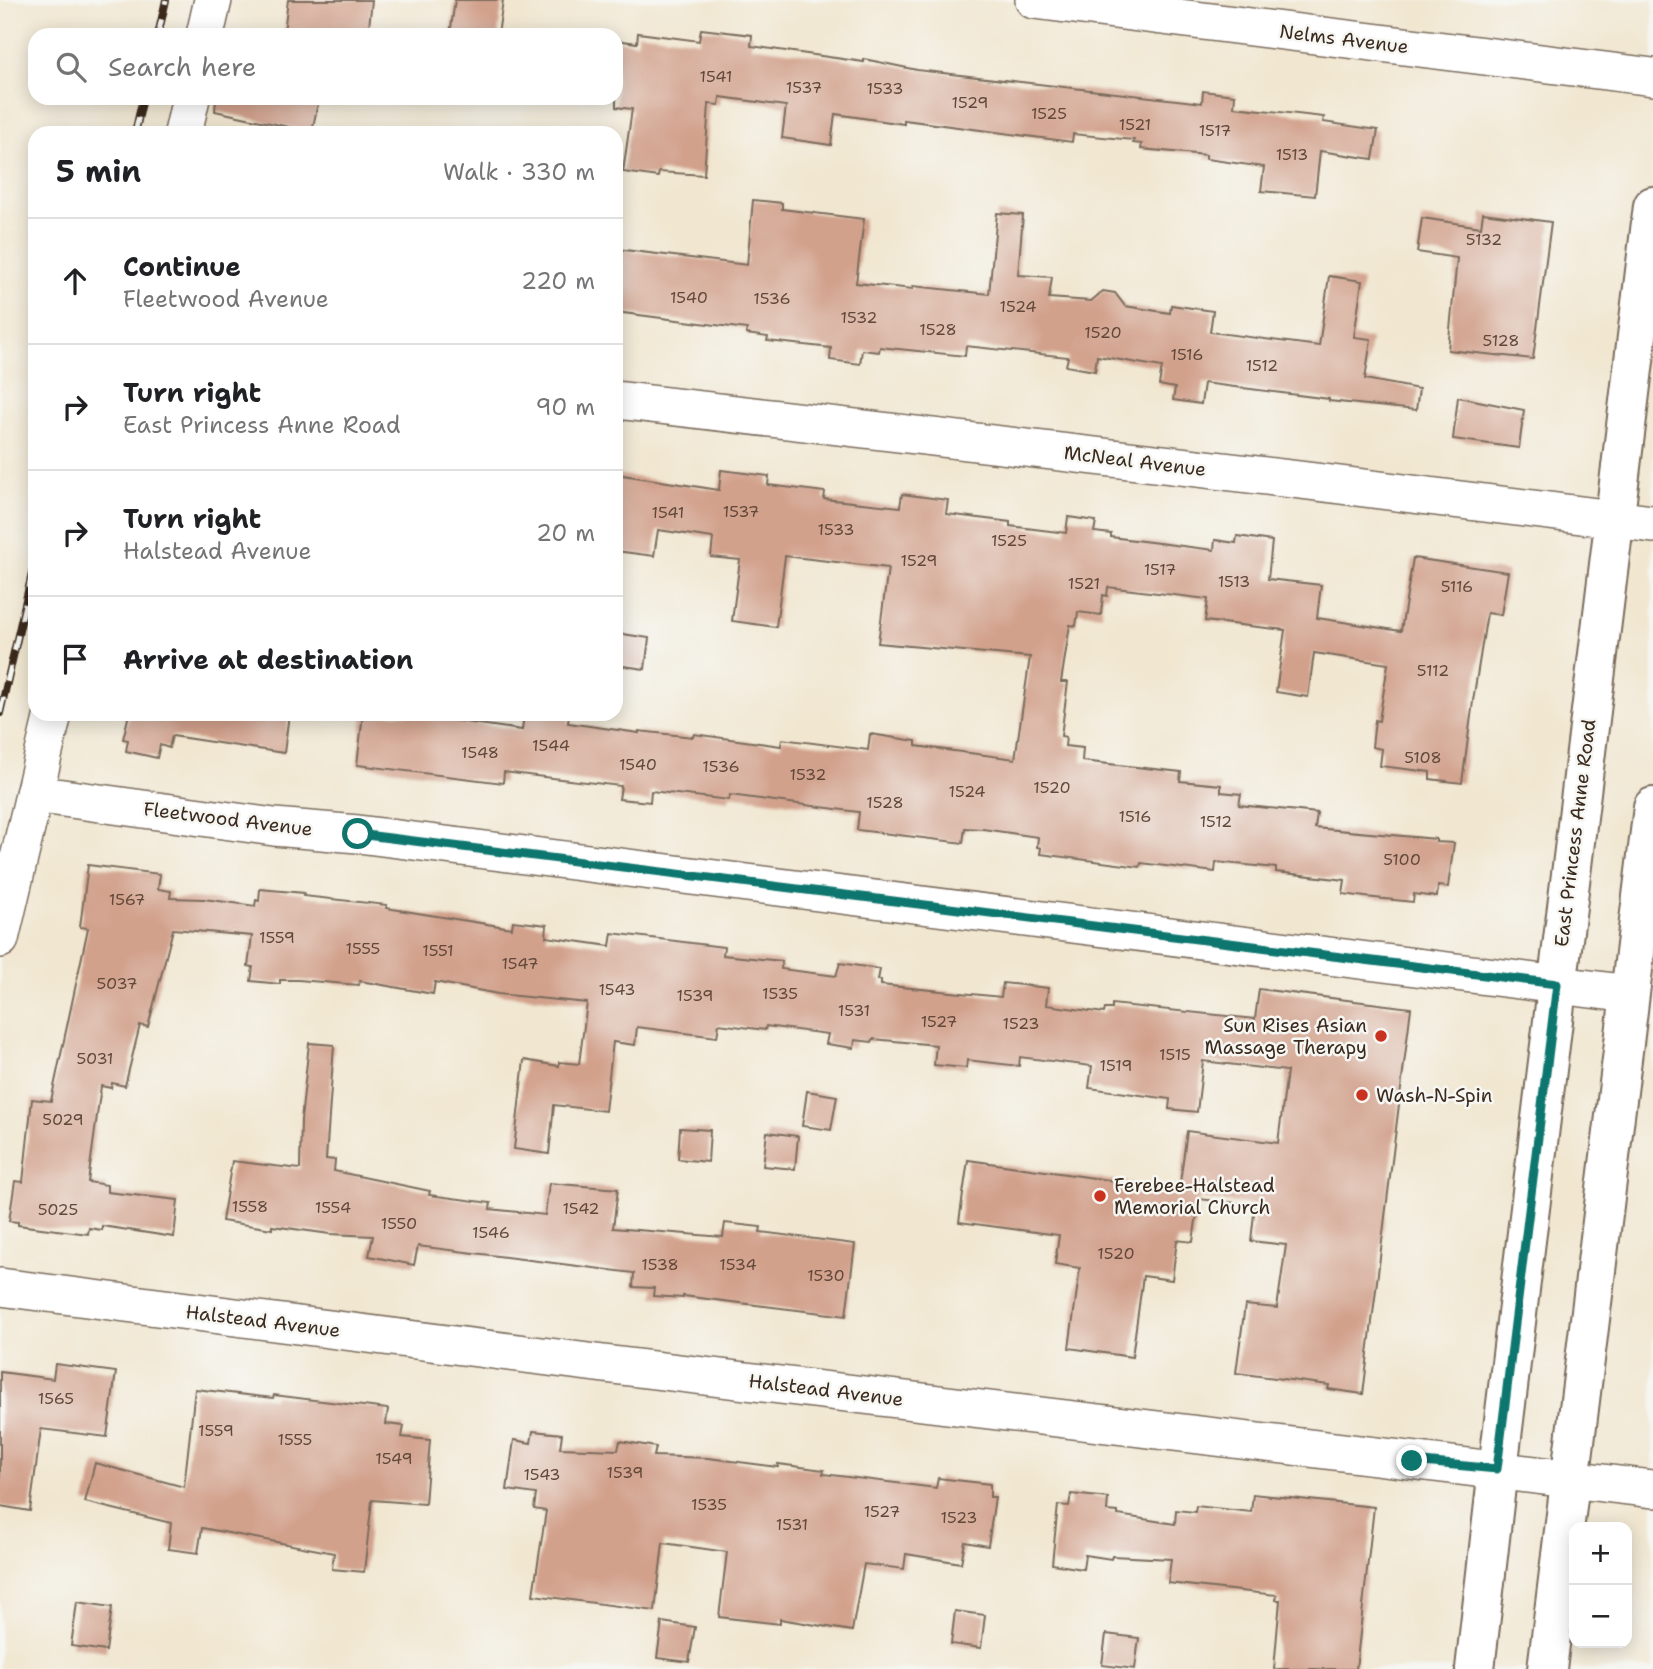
<!DOCTYPE html>
<html lang="en">
<head>
<meta charset="utf-8">
<style>
  body { margin:0; font-family:"Shantell Sans",sans-serif; background:#f6f6f6; color:#202124 }
  .controls { position:absolute; right:21px; bottom:21px; display:grid; overflow:hidden; border-radius:14px; box-shadow:0 4px 18px #0003 }
  .controls button { width:63px; height:63px; display:grid; place-items:center; padding:0; border:0; border-bottom:2px solid #e0e0e0; background:#fff; color:#202124; font:35px sans-serif }
  .stop { position:absolute; width:21px; height:21px; margin:-16px; border:5px solid #0f766e; border-radius:50%; background:#fff }
  .stop.end { background:#0f766e; border-color:#fff; box-shadow:0 2px 7px #0008 }
  .list { margin:0; padding:0; list-style:none }
  h2 { display:flex; justify-content:space-between; align-items:center; height:91px; margin:0; padding:0 28px; font-size:30px }
  h2 small { font-size:23px; font-weight:400; color:#757577 }
  .list li { display:grid; grid-template-columns:46px 1fr auto; gap:21px; align-items:center; box-sizing:border-box; height:126px; padding:0 28px; border-top:2px solid #e0e0e0 }
  .list b { display:block; font-size:26px; white-space:nowrap }
  .list p { margin:0; font-size:23px; white-space:nowrap; color:#757577 }
  .list em { font-size:23px; font-style:normal; color:#757577 }
  .icon { flex:none; width:38px; height:38px; fill:none; stroke:currentColor; stroke-width:2; stroke-linecap:round; stroke-linejoin:round }
  .map { position:relative; flex:none; width:1653px; height:1669px; overflow:hidden }
  .search { position:absolute; background:#fff; box-shadow:0 4px 18px #0003; left:28px; top:28px; width:595px; height:77px; display:flex; align-items:center; gap:18px; box-sizing:border-box; padding:0 24px; border-radius:21px; color:#757577; font-size:26px }
  .panel { position:absolute; background:#fff; box-shadow:0 4px 18px #0003; left:28px; top:126px; width:595px; height:595px; border-radius:21px }
  .map>svg:first-child { display:block }
</style>
</head>
<body>
<div class="map">
<svg width="1653" height="1669" viewBox="0 0 1653 1669">
  <rect width="100%" height="100%" fill="#f6f6f2"/>
  <filter id="ink" filterUnits="userSpaceOnUse"><feTurbulence type="fractalNoise" baseFrequency=".0143" numOctaves="2"/><feDisplacementMap in="SourceGraphic" scale="14" xChannelSelector="R" yChannelSelector="G"/><feConvolveMatrix kernelMatrix="1 2 1 2 8 2 1 2 1" color-interpolation-filters="sRGB"/></filter>
  <filter id="wash" filterUnits="userSpaceOnUse"><feTurbulence type="fractalNoise" baseFrequency=".00686" numOctaves="4" result="noise"/><feDisplacementMap in="SourceGraphic" scale="28" xChannelSelector="R" yChannelSelector="G"/><feGaussianBlur stdDeviation="1.57" result="paint"/><feColorMatrix in="noise" values="0 0 0 0 0 0 0 0 0 0 0 0 0 0 0 0 0 1.4 0 .05"/><feComposite in="paint" operator="in"/></filter>
  <g filter="url(#wash)">
    <rect width="100%" height="100%" fill="#f1e7d1"/>
    <g id="blocks">
      <g fill="#d2a18c">
        <polygon points="288,0 372,0 368,35 326,29 325,35 284,32"/>
        <polygon points="455,0 503,0 498,35 450,35"/>
        <polygon points="701,29 752,35 751,46 864,62 864,59 917,70 1202,103 1203,91 1235,95 1234,107 1324,117 1323,122 1378,130 1373,159 1320,151 1315,196 1261,191 1264,167 1206,159 1206,155 1141,149 1142,144 1133,143 1134,140 1073,134 1072,142 904,120 904,124 835,114 831,145 782,138 786,106 720,97 719,105 709,104 704,175 659,172 658,177 623,172 632,109 616,107 616,40 637,43 638,33 699,41"/>
        <polygon points="216,98 319,98 312,132 215,111"/>
        <polygon points="753,200 782,203 782,209 864,219 856,283 913,289 913,286 989,294 997,213 1023,215 1018,275 1052,277 1049,298 1091,301 1103,291 1115,293 1125,306 1170,313 1171,305 1213,311 1210,332 1319,346 1329,276 1362,281 1354,337 1371,339 1365,379 1419,389 1416,410 1329,401 1329,399 1204,383 1201,404 1173,400 1175,388 1159,385 1162,367 1097,356 1095,371 1066,366 1068,357 966,346 965,356 880,347 879,352 862,350 860,364 830,360 831,348 767,341 768,337 746,334 747,329 616,312 616,249 747,265"/>
        <polygon points="1483,213 1551,222 1533,359 1448,350 1457,258 1417,252 1422,218 1481,227"/>
        <polygon points="1458,397 1524,410 1519,448 1453,439"/>
        <polygon points="721,470 769,476 768,485 825,492 824,499 900,507 902,494 948,500 946,514 1010,522 1010,526 1066,533 1068,517 1096,521 1094,532 1111,534 1111,537 1214,550 1215,540 1236,543 1237,536 1272,541 1268,579 1321,585 1317,618 1401,631 1413,558 1508,572 1501,615 1487,613 1473,701 1462,783 1430,779 1430,772 1380,766 1382,749 1372,747 1375,720 1379,721 1388,664 1314,653 1308,697 1276,692 1285,630 1205,621 1208,599 1108,587 1107,596 1103,595 1101,615 1078,612 1076,626 1070,625 1061,682 1068,682 1061,736 1066,737 1065,746 1083,748 1082,761 1181,772 1180,781 1221,785 1221,792 1241,794 1239,805 1317,813 1315,828 1436,839 1436,842 1454,843 1448,887 1438,886 1437,897 1414,894 1413,902 1365,897 1343,894 1345,880 1276,872 1276,868 1216,862 1215,872 1141,863 1140,867 1040,854 1041,848 1037,847 1038,837 983,829 965,828 963,843 857,830 859,812 730,795 729,800 651,791 650,802 619,799 621,786 552,778 504,772 503,783 357,765 363,714 409,714 522,730 524,714 569,714 568,723 639,733 639,731 693,737 694,734 781,746 782,739 868,750 870,734 916,741 916,746 1015,759 1030,657 878,643 888,568 785,556 776,627 732,621 740,560 711,557 713,538 658,530 654,556 616,551 616,474 719,490"/>
        <polygon points="616,633 649,638 645,669 616,665"/>
        <polygon points="129,714 289,714 284,753 172,736 169,748 160,745 157,758 126,751 128,740 123,739"/>
        <polygon points="88,865 160,874 158,889 171,891 170,898 204,899 255,906 256,900 259,901 260,889 304,893 303,896 387,905 386,908 512,928 513,921 547,925 546,937 610,946 612,933 724,947 723,955 782,961 781,969 836,976 840,963 880,969 878,980 881,980 881,985 1001,997 1003,983 1048,988 1046,1005 1104,1013 1105,1009 1112,1009 1112,1004 1255,1019 1259,989 1411,1008 1363,1394 1328,1389 1329,1385 1236,1373 1245,1305 1277,1308 1286,1245 1251,1241 1255,1205 1199,1199 1193,1242 1177,1240 1172,1280 1143,1276 1132,1357 1069,1348 1080,1268 1055,1264 1059,1235 959,1222 968,1160 1179,1190 1187,1131 1278,1143 1287,1071 1203,1061 1197,1112 1169,1109 1170,1099 1089,1088 1092,1066 1020,1057 1019,1066 967,1060 966,1068 934,1065 936,1045 873,1039 872,1042 855,1040 854,1048 826,1044 828,1034 766,1026 765,1030 719,1024 717,1037 637,1027 635,1045 613,1042 605,1111 554,1105 549,1154 514,1149 524,1060 559,1066 559,1062 579,1064 587,1003 498,994 435,982 433,994 360,981 359,985 298,980 280,980 280,984 251,981 253,967 248,966 252,936 173,929 148,1027 140,1025 125,1086 112,1083 111,1088 101,1086 88,1182 107,1185 107,1192 178,1200 174,1237 102,1226 102,1230 89,1228 88,1234 18,1225 18,1222 9,1221 15,1181 23,1182 32,1099 51,1101 88,928 80,927"/>
        <polygon points="309,1043 334,1045 326,1159 335,1160 334,1171 430,1191 429,1195 491,1203 490,1209 545,1215 549,1183 618,1189 613,1228 723,1237 725,1223 761,1227 760,1232 855,1244 846,1316 683,1296 683,1298 653,1296 654,1288 633,1287 634,1273 418,1246 414,1265 369,1256 373,1236 330,1234 272,1226 272,1229 222,1221 232,1161 300,1169 301,1120"/>
        <polygon points="807,1091 837,1096 831,1130 802,1126"/>
        <polygon points="680,1128 710,1130 708,1162 678,1159"/>
        <polygon points="767,1132 798,1136 795,1169 763,1166"/>
        <polygon points="55,1364 116,1372 107,1437 41,1429 30,1511 0,1506 0,1372 53,1379"/>
        <polygon points="195,1389 273,1398 274,1395 388,1409 386,1424 404,1426 402,1437 430,1440 425,1504 372,1500 364,1572 332,1569 334,1553 202,1528 198,1553 168,1549 171,1523 85,1502 95,1463 184,1487"/>
        <polygon points="533,1431 562,1434 560,1448 618,1450 620,1441 656,1447 654,1456 708,1458 778,1467 778,1464 824,1470 823,1474 936,1488 938,1478 990,1484 990,1497 995,1497 988,1546 965,1542 961,1563 906,1554 904,1569 864,1564 852,1631 780,1619 780,1624 719,1617 727,1552 663,1543 655,1611 533,1595 546,1511 534,1509 536,1494 507,1490 514,1440 531,1443"/>
        <polygon points="1071,1494 1108,1498 1107,1511 1118,1512 1118,1515 1175,1524 1176,1510 1195,1512 1196,1506 1251,1512 1253,1494 1374,1507 1356,1669 1274,1669 1280,1600 1276,1600 1277,1595 1168,1583 1171,1559 1112,1556 1111,1559 1085,1555 1083,1569 1052,1564 1058,1505 1069,1506"/>
        <polygon points="77,1602 112,1607 106,1651 71,1646"/>
        <polygon points="955,1611 985,1615 981,1648 951,1644"/>
        <polygon points="662,1622 695,1627 689,1662 657,1658"/>
        <polygon points="1106,1634 1139,1638 1135,1669 1102,1665"/>
      </g>
    </g>
  </g>
  <g filter="url(#ink)">
    <use href="#blocks" fill-opacity="0" stroke="#7b6c5d" stroke-width="2"/>
    <g fill="none" stroke-linecap="round" stroke-linejoin="round">
      <g stroke="#7b6c5d" stroke-width="40">
        <g id="street">
          <polyline points="1034,0 1653,77"/>
          <polyline points="205,35 213,0"/>
          <polyline points="183,133 191,98"/>
          <polyline points="616,400 1300,480 1653,524"/>
          <polyline points="34,794 274,827 358,834 1630,994"/>
          <polyline points="0,939 53,714"/>
          <polyline points="0,1287 604,1364 1653,1489"/>
        </g>
      </g>
      <g stroke="#7b6c5d" stroke-width="42">
        <g id="secondary">
          <polyline points="1475,1669 1498,1469 1653,206"/>
          <polyline points="1547,1669 1653,807"/>
        </g>
      </g>
      <use href="#street" stroke="#fff" stroke-width="37"/>
      <use href="#secondary" stroke="#fff" stroke-width="38"/>
      <g stroke="#3b2a1e" stroke-width="8">
        <g id="rail">
          <polyline points="158,35 166,0"/>
          <polyline points="135,133 143,98"/>
          <polyline points="0,713 35,561"/>
        </g>
      </g>
      <use href="#rail" stroke="#f6f6f2" stroke-width="5" stroke-dasharray="16" stroke-linecap="butt"/>
    </g>
  </g>
  <g fill="none" stroke-linecap="round" stroke-linejoin="round" filter="url(#ink)">
    <polyline stroke="#0f766e" stroke-width="9" points="358,834 1557,984 1497,1469 1412,1461"/>
  </g>
  <g fill="#c8321e" stroke="#f6f6f2" stroke-width="2.5">
    <circle cx="1381" cy="1036" r="7"/>
    <circle cx="1362" cy="1095" r="7"/>
    <circle cx="1100" cy="1196" r="7"/>
  </g>
  <g text-anchor="middle" dominant-baseline="central" stroke-width="5" stroke-linejoin="round" paint-order="stroke">
    <g font-size="16" fill="#61483a">
      <text x="716" y="76">1541</text>
      <text x="804" y="87">1537</text>
      <text x="885" y="88">1533</text>
      <text x="970" y="102">1529</text>
      <text x="1049" y="113">1525</text>
      <text x="1135" y="124">1521</text>
      <text x="1215" y="130">1517</text>
      <text x="1292" y="154">1513</text>
      <text x="1484" y="239">5132</text>
      <text x="689" y="297">1540</text>
      <text x="772" y="298">1536</text>
      <text x="1018" y="306">1524</text>
      <text x="859" y="317">1532</text>
      <text x="938" y="329">1528</text>
      <text x="1103" y="332">1520</text>
      <text x="1501" y="340">5128</text>
      <text x="1187" y="354">1516</text>
      <text x="1262" y="365">1512</text>
      <text x="741" y="511">1537</text>
      <text x="668" y="512">1541</text>
      <text x="836" y="529">1533</text>
      <text x="1009" y="540">1525</text>
      <text x="919" y="560">1529</text>
      <text x="1160" y="569">1517</text>
      <text x="1234" y="581">1513</text>
      <text x="1084" y="583">1521</text>
      <text x="1457" y="586">5116</text>
      <text x="1433" y="670">5112</text>
      <text x="551" y="745">1544</text>
      <text x="480" y="752">1548</text>
      <text x="1423" y="757">5108</text>
      <text x="638" y="764">1540</text>
      <text x="721" y="766">1536</text>
      <text x="808" y="774">1532</text>
      <text x="1052" y="787">1520</text>
      <text x="967" y="791">1524</text>
      <text x="885" y="802">1528</text>
      <text x="1135" y="816">1516</text>
      <text x="1216" y="821">1512</text>
      <text x="1402" y="859">5100</text>
      <text x="127" y="899">1567</text>
      <text x="277" y="937">1559</text>
      <text x="363" y="948">1555</text>
      <text x="438" y="950">1551</text>
      <text x="520" y="963">1547</text>
      <text x="117" y="983">5037</text>
      <text x="617" y="989">1543</text>
      <text x="780" y="993">1535</text>
      <text x="695" y="995">1539</text>
      <text x="854" y="1010">1531</text>
      <text x="939" y="1021">1527</text>
      <text x="1021" y="1023">1523</text>
      <text x="1175" y="1054">1515</text>
      <text x="95" y="1058">5031</text>
      <text x="1116" y="1065">1519</text>
      <text x="63" y="1119">5029</text>
      <text x="250" y="1206">1558</text>
      <text x="333" y="1207">1554</text>
      <text x="581" y="1208">1542</text>
      <text x="58" y="1209">5025</text>
      <text x="399" y="1223">1550</text>
      <text x="491" y="1232">1546</text>
      <text x="1116" y="1253">1520</text>
      <text x="660" y="1264">1538</text>
      <text x="738" y="1264">1534</text>
      <text x="826" y="1275">1530</text>
      <text x="56" y="1398">1565</text>
      <text x="216" y="1430">1559</text>
      <text x="295" y="1439">1555</text>
      <text x="394" y="1458">1549</text>
      <text x="625" y="1472">1539</text>
      <text x="542" y="1474">1543</text>
      <text x="709" y="1504">1535</text>
      <text x="882" y="1511">1527</text>
      <text x="959" y="1517">1523</text>
      <text x="792" y="1524">1531</text>
    </g>
    <g font-size="19" fill="#3b2a1e" stroke="#f6f6f2">
      <text transform="translate(1344 39) rotate(7)">Nelms Avenue</text>
      <text transform="translate(1135 461) rotate(7)">McNeal Avenue</text>
      <text transform="translate(228 819) rotate(7)">Fleetwood Avenue</text>
      <text transform="translate(1575 833) rotate(-83)">East Princess Anne Road</text>
      <text transform="translate(263 1321) rotate(7)">Halstead Avenue</text>
      <text transform="translate(826 1390) rotate(7)">Halstead Avenue</text>
    </g>
    <g font-size="19" fill="#3b2a1e" stroke="#f6f6f2" text-anchor="start">
      <text x="1367" y="1025" text-anchor="end">Sun Rises Asian<tspan x="1367" dy="22">Massage Therapy</tspan></text>
      <text x="1376" y="1095">Wash-N-Spin</text>
      <text x="1114" y="1185">Ferebee-Halstead<tspan x="1114" dy="22">Memorial Church</tspan></text>
    </g>
  </g>
</svg>
<div class="controls">
<button>+</button>
<button>−</button>
</div>
<div class="stop" style="left:358px;top:834px"></div>
<div class="stop end" style="left:1412px;top:1461px"></div>
<div class="search"><svg class="icon" aria-label="search" viewBox="0 0 24 24"><circle cx="10" cy="10" r="6"/><path d="M15 15l6 6"/></svg>Search here</div>
<section class="panel">
<h2>5 min<small>Walk · 330 m</small></h2>
<ul class="list">
<li><svg class="icon" aria-label="ahead" viewBox="0 0 24 24"><path d="M12 20V5M6 11l6-6 6 6"/></svg><div><b>Continue</b><p>Fleetwood Avenue</p></div><em>220 m</em></li>
<li><svg class="icon" aria-label="right" viewBox="0 0 24 24"><path d="M7 20v-9h11M14 6l5 5-5 5"/></svg><div><b>Turn right</b><p>East Princess Anne Road</p></div><em>90 m</em></li>
<li><svg class="icon" aria-label="right" viewBox="0 0 24 24"><path d="M7 20v-9h11M14 6l5 5-5 5"/></svg><div><b>Turn right</b><p>Halstead Avenue</p></div><em>20 m</em></li>
<li><svg class="icon" aria-label="arrive" viewBox="0 0 24 24"><path d="M6 21V4h12l-3 4 3 4H6"/></svg><div><b>Arrive at destination</b></div></li>
</ul>
</section>
</div>
</body>
</html>
